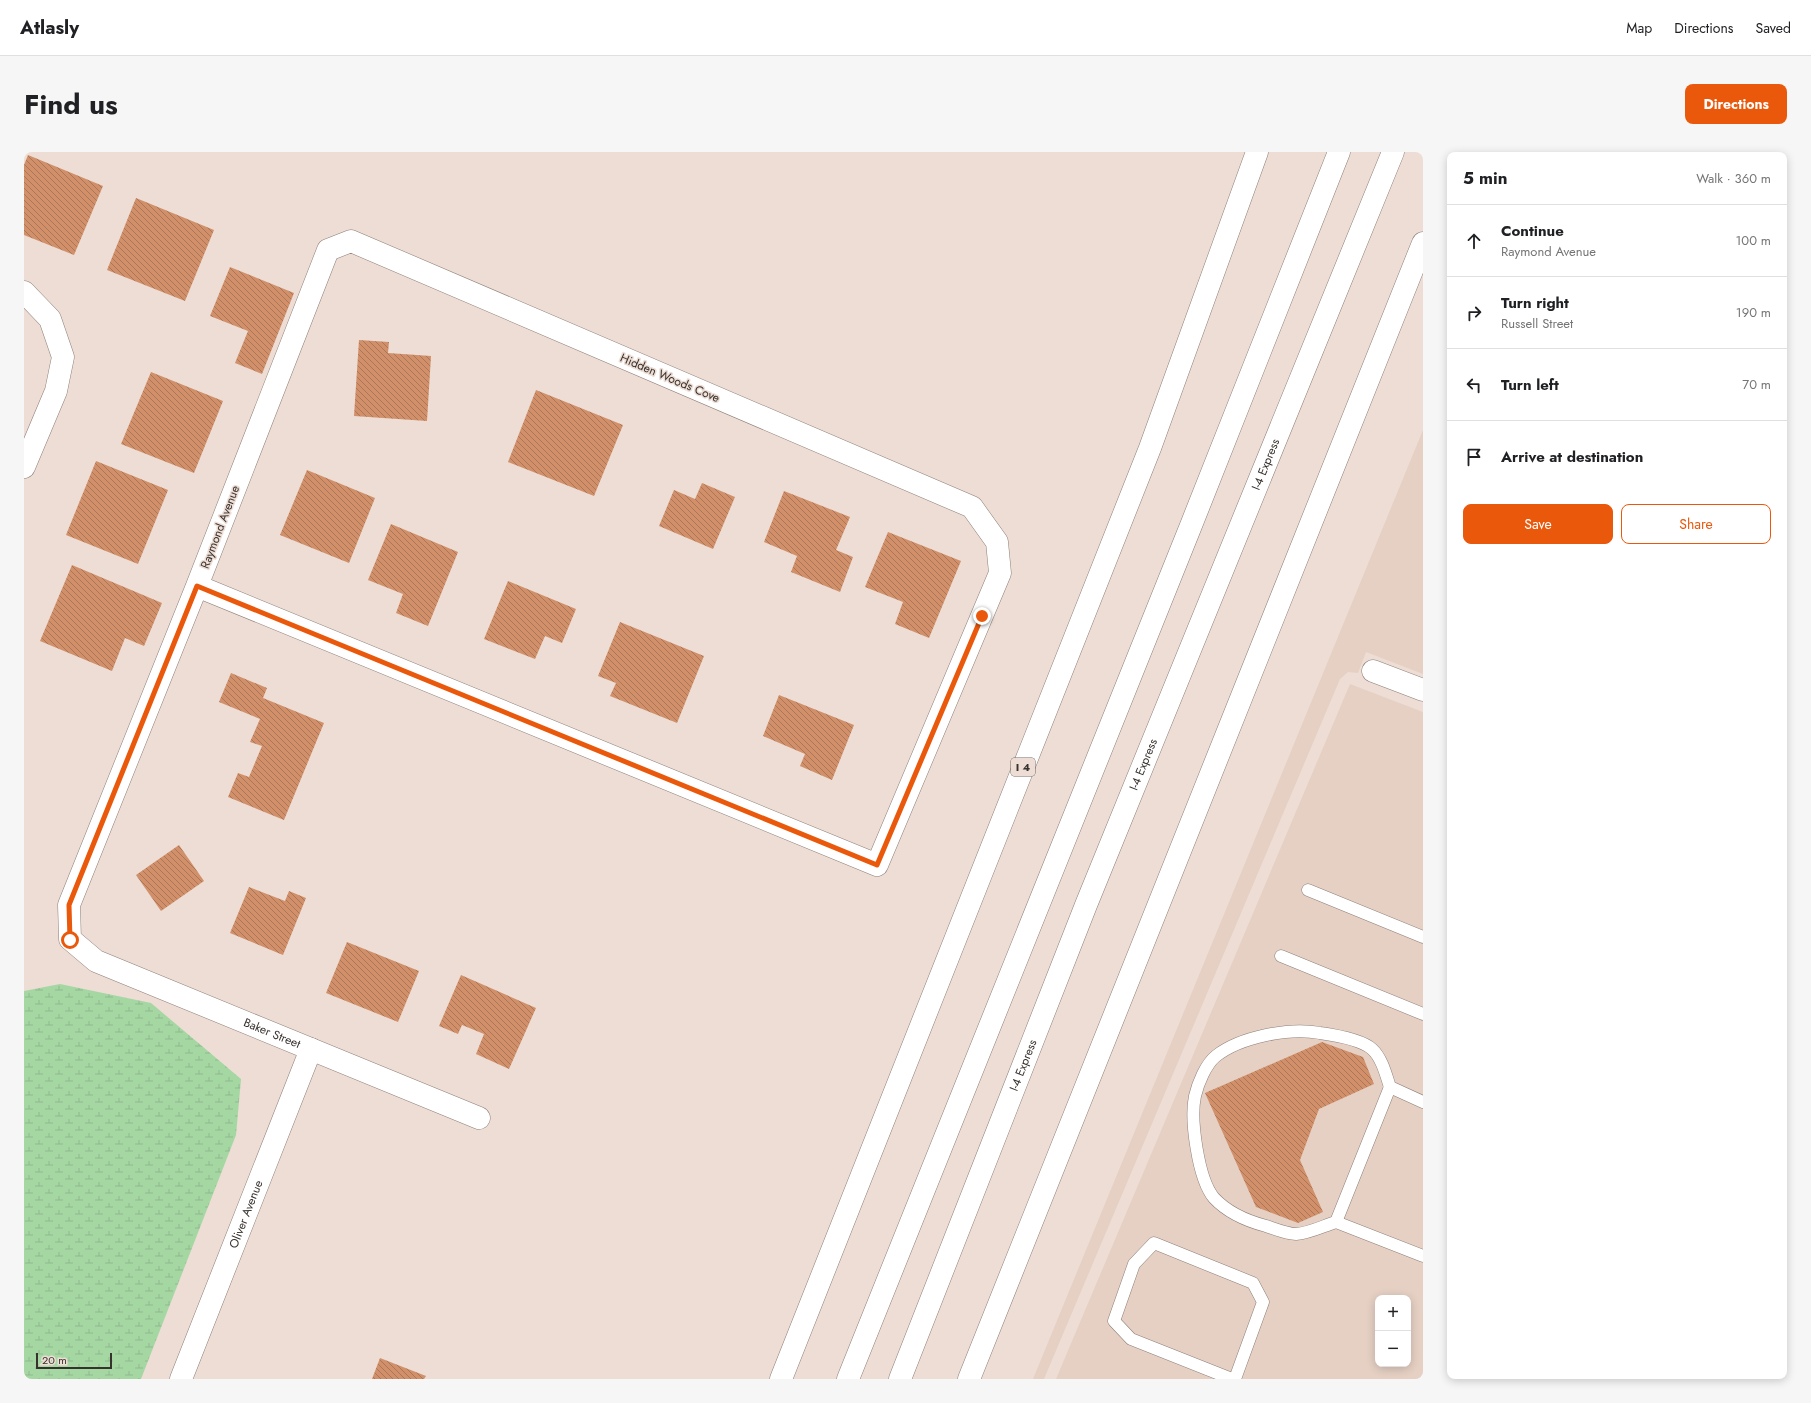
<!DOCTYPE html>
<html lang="en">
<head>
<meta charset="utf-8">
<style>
  body { margin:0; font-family:Jost,sans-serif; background:#f6f6f6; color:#202124 }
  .controls { position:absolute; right:12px; bottom:12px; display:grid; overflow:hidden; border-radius:8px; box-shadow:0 2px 10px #0003 }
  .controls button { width:36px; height:36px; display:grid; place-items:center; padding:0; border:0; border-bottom:1px solid #e0e0e0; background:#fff; color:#202124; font:20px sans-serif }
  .scale { position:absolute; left:12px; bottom:10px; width:76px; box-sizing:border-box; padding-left:4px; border:2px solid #38322f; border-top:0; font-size:11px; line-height:14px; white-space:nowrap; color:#38322f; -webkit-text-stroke:3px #edddd4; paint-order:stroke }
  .stop { position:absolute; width:12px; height:12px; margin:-9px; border:3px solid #ea580c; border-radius:50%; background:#fff }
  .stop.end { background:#ea580c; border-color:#fff; box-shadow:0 1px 4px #0008 }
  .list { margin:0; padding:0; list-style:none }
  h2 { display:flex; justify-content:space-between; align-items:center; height:52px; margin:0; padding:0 16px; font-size:17px }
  h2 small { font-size:13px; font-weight:400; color:#757577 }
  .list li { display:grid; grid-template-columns:26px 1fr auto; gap:12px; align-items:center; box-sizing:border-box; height:72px; padding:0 16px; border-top:1px solid #e0e0e0 }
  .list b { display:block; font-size:15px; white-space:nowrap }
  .list p { margin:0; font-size:13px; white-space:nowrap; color:#757577 }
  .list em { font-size:13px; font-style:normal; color:#757577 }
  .actions { display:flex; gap:8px; padding:12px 16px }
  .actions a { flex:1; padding:9px 0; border:1px solid #ea580c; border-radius:8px; text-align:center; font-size:14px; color:#ea580c }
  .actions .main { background:#ea580c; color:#fff }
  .icon { flex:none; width:22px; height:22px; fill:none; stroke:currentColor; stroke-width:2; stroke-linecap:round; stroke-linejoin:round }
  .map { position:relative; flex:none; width:1399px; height:1227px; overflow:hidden; border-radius:8px }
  header { display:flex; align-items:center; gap:24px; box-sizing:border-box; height:56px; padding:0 20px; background:#fff; border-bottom:1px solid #e0e0e0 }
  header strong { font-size:19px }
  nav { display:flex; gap:22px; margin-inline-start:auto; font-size:14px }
  .intro { display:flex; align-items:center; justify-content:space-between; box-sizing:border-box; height:96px; padding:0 24px }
  h1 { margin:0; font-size:28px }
  .button { padding:10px 18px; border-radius:8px; background:#ea580c; color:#fff; font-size:14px; font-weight:700 }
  main { display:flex; gap:24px; padding:0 24px }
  aside { flex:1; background:#fff; border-radius:8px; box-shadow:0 2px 10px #0003 }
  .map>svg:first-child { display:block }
</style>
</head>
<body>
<header>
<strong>Atlasly</strong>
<nav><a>Map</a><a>Directions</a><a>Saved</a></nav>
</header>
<div class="intro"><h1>Find us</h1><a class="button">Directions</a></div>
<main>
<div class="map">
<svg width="1399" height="1227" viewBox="0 0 1399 1227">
  <defs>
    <pattern id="wetland-marsh" width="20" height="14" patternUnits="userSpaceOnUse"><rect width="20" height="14" fill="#a5d7a3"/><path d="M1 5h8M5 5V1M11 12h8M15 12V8" fill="none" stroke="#8fb98d"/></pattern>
    <pattern id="building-back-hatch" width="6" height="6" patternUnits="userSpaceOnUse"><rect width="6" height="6" fill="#d1906a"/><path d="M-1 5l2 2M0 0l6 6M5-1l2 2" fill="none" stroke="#ab7658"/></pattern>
  </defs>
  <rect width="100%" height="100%" fill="#edddd4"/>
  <g fill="#e6d0c4" fill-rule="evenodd">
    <polygon points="1399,278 1399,522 1342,500 1334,521 1324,520 1316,527 1020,1227 1009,1227"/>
    <path d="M1326,532L1399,560V1227H1032ZM1354,1146H1384V1212H1354Z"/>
  </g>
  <polygon fill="url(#wetland-marsh)" points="36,832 127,851 217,927 212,983 117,1227 0,1227 0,839"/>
  <g fill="url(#building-back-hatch)">
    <polygon points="4,3 79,34 50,103 0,83 0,13"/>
    <polygon points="112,46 190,78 161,149 83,118"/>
    <polygon points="206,115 270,141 238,222 211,211 224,179 186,164"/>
    <polygon points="335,188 365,190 364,201 407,204 403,269 330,264"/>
    <polygon points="127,220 199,249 170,321 97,292"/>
    <polygon points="512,238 599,273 570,344 484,310"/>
    <polygon points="72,309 144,338 114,412 42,383"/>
    <polygon points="283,318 351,346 325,411 256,383"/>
    <polygon points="678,331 711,345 689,397 635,374 650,338 671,347"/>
    <polygon points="760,339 826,365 812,398 829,405 816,440 767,420 773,404 740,390"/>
    <polygon points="367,372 434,400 404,474 372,461 379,442 344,428"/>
    <polygon points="864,380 937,409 905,486 871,472 879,450 841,435"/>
    <polygon points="48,413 138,451 120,494 101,486 88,519 16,489"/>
    <polygon points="484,429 552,457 538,491 521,484 511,507 460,487"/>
    <polygon points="596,470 680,504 653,571 586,544 592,531 574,524"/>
    <polygon points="207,521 243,536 239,546 300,571 260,668 204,645 214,621 225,625 238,594 226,590 236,567 195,550"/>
    <polygon points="755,543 830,573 808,628 776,614 781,602 739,584"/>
    <polygon points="155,693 180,729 137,759 112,723"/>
    <polygon points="225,735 261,749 265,739 282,746 259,803 206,781"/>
    <polygon points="323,790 395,819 374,870 302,841"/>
    <polygon points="437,823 512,856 485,917 452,902 460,882 438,873 434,882 415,874"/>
    <polygon points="1298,890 1339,905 1350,932 1295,957 1276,1008 1299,1060 1274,1071 1232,1055 1181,941"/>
    <polygon points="356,1206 402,1224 400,1227 348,1227"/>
  </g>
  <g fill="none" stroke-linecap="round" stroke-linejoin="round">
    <g stroke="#8d7f77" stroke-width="13">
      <g id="lane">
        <polyline points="1284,738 1399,785"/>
        <polyline points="1257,804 1399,862"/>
        <path d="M1399,950L1366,935C1362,923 1358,906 1348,897C1338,888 1310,883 1296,881C1266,875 1216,885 1192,904C1182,912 1174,931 1171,944C1166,967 1174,1027 1190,1046C1204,1061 1223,1069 1242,1074C1251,1077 1263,1082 1272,1082C1286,1081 1299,1074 1312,1070L1399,1104"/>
        <polyline points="1312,1070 1366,935"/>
        <polyline points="1208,1227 1107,1187 1090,1169 1110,1112 1130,1091 1229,1131 1239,1150 1211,1227"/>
      </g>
    </g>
    <g stroke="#8d7f77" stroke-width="23">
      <g id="street">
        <polyline points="0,140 26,167 39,205 32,239 0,315"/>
        <path id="s1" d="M173,434L853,713L976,421L973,390L948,355L327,89L304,98L173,434L45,753L46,787L72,809L455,966"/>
        <polyline points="1349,519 1399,538"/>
        <path id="s2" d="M157,1227L287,897"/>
      </g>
    </g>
    <g stroke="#8d7f77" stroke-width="23">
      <g id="highway">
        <polyline points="757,1227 1126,296 1233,0"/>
        <polyline points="824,1227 1168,371 1315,0"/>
        <path id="s3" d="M876,1227L1062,753L1369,0"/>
        <polyline points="945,1227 1399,91"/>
      </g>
    </g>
    <use href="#lane" stroke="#fff" stroke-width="12"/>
    <use href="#street" stroke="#fff" stroke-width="22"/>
    <use href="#highway" stroke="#fff" stroke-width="22"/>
  </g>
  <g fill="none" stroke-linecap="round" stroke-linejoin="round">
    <polyline stroke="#ea580c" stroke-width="5" points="46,788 45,753 173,434 853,713 958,464"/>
  </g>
  <g text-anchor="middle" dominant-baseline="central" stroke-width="3" stroke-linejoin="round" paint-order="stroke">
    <rect fill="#edddd4" stroke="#6e6560" stroke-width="1" x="987" y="606" width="24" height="18" rx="3"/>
    <g font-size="11" font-weight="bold" fill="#38322f">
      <text x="999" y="615">I 4</text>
    </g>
    <g font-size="12" fill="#38322f" stroke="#edddd4">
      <text transform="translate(646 226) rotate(23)">Hidden Woods Cove</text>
      <text stroke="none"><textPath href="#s3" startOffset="985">I-4 Express</textPath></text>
      <text transform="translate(196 375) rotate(-69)">Raymond Avenue</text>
      <text stroke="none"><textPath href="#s3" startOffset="661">I-4 Express</textPath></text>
      <text stroke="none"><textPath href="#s1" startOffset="2789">Baker Street</textPath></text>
      <text stroke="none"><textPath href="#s3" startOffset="337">I-4 Express</textPath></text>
      <text stroke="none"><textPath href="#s2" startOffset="177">Oliver Avenue</textPath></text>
    </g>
  </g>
</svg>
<div class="controls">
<button>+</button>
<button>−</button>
</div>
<div class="scale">20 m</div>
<div class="stop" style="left:46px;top:788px"></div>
<div class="stop end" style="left:958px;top:464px"></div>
</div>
<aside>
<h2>5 min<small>Walk · 360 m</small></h2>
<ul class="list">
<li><svg class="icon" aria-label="ahead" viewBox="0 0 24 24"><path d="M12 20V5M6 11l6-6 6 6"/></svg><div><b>Continue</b><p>Raymond Avenue</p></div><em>100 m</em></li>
<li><svg class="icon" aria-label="right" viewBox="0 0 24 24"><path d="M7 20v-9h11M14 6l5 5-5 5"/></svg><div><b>Turn right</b><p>Russell Street</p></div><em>190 m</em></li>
<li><svg class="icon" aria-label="left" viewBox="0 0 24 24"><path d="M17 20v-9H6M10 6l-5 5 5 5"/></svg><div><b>Turn left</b></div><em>70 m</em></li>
<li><svg class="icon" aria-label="arrive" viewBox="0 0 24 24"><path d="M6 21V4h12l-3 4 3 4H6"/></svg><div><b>Arrive at destination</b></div></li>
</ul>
<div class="actions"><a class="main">Save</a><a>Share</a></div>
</aside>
</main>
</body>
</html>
